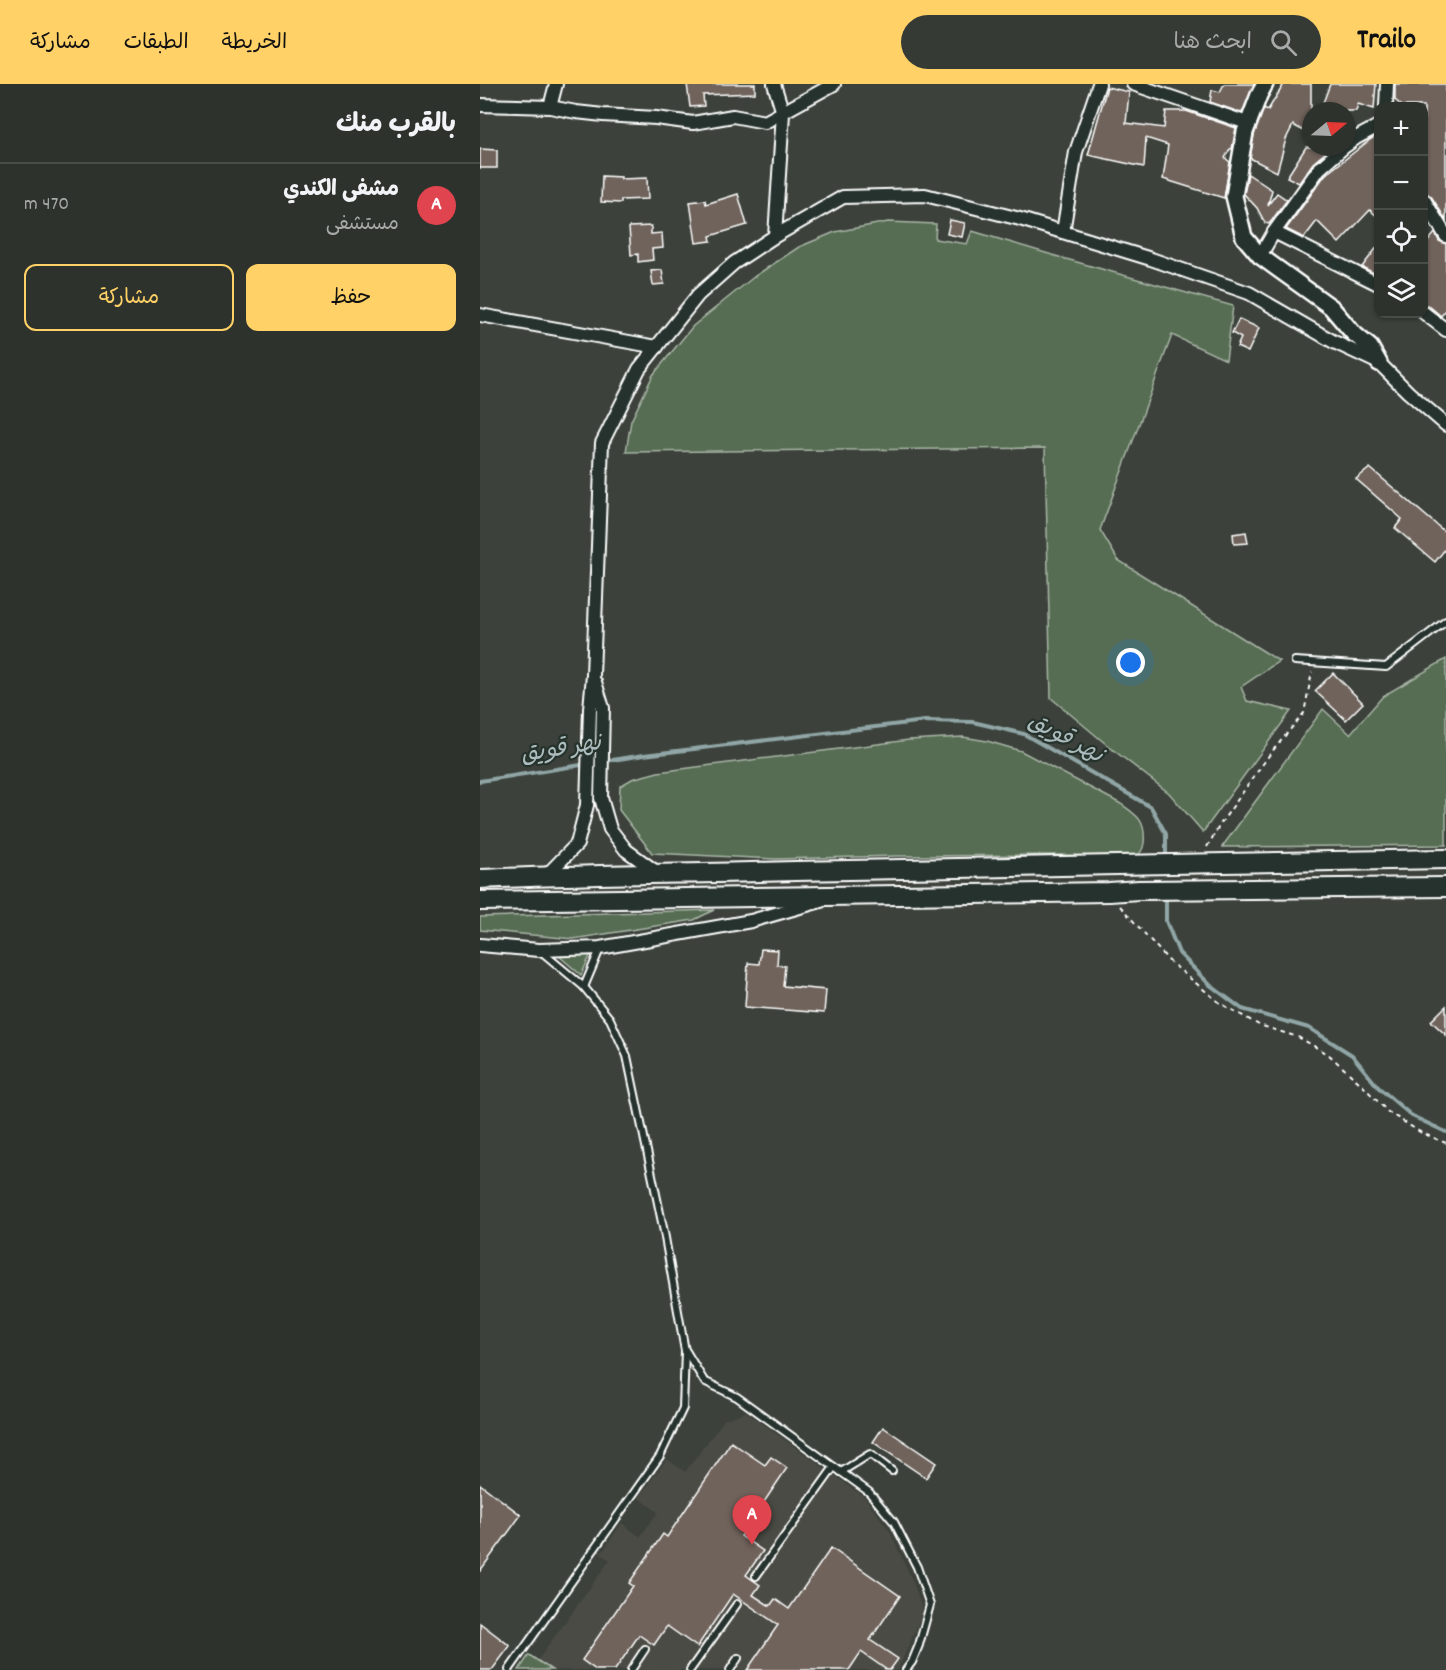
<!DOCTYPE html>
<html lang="ar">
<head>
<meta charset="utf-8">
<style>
  body { margin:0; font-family:Dekko,"Playpen Sans Arabic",sans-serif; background:#353a34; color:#f1f3f6; direction:rtl }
  .controls { position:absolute; right:18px; top:18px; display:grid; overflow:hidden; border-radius:12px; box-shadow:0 2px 4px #0004 }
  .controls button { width:54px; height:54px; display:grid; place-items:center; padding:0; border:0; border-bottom:2px solid #484d48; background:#2d322c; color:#f1f3f6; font:30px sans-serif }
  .compass { position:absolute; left:822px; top:18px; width:54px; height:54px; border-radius:50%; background:#2d322c; box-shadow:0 2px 4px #0004; rotate:71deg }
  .you { position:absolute; left:651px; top:579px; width:21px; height:21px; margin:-15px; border:4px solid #fff; border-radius:50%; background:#1a73e8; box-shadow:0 0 0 9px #1a73e833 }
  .badge { display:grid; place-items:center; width:39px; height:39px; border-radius:50%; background:#ffd166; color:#fff; font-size:20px; font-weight:700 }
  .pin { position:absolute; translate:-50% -50px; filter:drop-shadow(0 2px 3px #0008) }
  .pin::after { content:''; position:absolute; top:32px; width:21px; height:18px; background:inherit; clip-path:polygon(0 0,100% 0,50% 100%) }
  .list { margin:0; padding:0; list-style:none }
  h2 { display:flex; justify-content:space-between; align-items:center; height:78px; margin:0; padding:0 24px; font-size:26px }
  h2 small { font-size:20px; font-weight:400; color:#a7aaa9 }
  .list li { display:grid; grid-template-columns:39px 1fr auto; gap:18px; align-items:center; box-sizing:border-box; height:84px; padding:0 24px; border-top:2px solid #484d48 }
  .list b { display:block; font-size:22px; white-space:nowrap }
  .list p { margin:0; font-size:20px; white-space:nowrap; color:#a7aaa9 }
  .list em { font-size:20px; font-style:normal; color:#a7aaa9 }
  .actions { display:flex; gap:12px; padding:18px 24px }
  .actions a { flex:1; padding:14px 0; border:2px solid #ffd166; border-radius:12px; text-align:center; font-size:21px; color:#ffd166 }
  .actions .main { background:#ffd166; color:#111 }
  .icon { flex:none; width:33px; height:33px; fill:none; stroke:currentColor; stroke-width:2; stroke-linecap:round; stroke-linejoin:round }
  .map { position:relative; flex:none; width:966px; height:1586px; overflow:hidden; direction:ltr }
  header { display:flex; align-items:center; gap:36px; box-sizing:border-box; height:84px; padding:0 30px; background:#ffd166; color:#111 }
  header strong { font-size:28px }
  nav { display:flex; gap:33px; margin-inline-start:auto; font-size:21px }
  .search { width:420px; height:54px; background:#353a34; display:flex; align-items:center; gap:15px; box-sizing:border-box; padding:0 21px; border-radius:33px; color:#a7aaa9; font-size:22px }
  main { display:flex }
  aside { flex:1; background:#2d322c }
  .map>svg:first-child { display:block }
</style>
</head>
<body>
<header>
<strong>Trailo</strong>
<div class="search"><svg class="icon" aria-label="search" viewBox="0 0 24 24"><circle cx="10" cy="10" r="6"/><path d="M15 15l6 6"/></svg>ابحث هنا</div>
<nav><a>الخريطة</a><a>الطبقات</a><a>مشاركة</a></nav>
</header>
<main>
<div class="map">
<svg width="966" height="1586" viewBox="0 0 966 1586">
  <rect width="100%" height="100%" fill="#3c423b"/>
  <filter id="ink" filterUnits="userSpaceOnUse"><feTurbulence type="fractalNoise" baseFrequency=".0167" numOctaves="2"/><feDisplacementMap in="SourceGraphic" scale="12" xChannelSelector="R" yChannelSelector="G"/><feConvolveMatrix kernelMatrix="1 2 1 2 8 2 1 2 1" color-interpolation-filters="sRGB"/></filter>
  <g filter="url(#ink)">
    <polygon fill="#4c4c45" points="266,1328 384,1413 409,1446 433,1498 443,1528 418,1586 72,1586 58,1576 130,1476 121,1470 142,1439 160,1453 178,1428 159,1414 187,1375 205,1388 245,1335"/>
    <g fill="#566d52" stroke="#aab6a8" stroke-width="1.5">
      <polygon points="408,138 456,140 455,155 487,160 492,147 579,173 753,222 746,276 692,251 620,446 638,476 799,577 761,603 767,617 811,627 723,748 689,709 632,665 571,614 565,364 146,368 151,337 173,291 213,242 275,192 319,163 355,148"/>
      <polygon points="966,575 966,761 742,763 843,625 870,650 903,612"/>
      <path d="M483,653L507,657L541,667L641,720C658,732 666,737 664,759C663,766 660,771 654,773L580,771L417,772L295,775L172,769L139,726L140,702L152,695L178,688L429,656Z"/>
      <polygon points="234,826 214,836 93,855 0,846 0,833"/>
      <polygon points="111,870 101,891 78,871"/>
      <polygon points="49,1571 72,1586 39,1586"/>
    </g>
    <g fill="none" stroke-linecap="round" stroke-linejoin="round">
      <g stroke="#91a6a7" stroke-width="4">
        <polyline points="0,697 164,671 445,637 493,638 544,650 671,723 686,750 686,775"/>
        <polyline points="686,810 686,837 699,869 730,901 762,925 829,944 872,971 898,1003 932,1032 966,1048"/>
      </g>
    </g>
    <g fill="#70645c" stroke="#fff" stroke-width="1.5">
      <polygon points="207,0 275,0 275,9 223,11 224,22 210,23"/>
      <polygon points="744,0 774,0 762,29 730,18 732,6 740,8"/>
      <polygon points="804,0 831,0 831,51 813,41 806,55 797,88 770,74 774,51 784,24 788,26"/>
      <polygon points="850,0 896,0 894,25 878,20 876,27 840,27"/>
      <polygon points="915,0 966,0 966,136 951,112 944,108 944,22 922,22 915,16"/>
      <polygon points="627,3 649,8 646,39 684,44 686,27 706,27 756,44 752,65 750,65 745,74 750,78 744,114 683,95 688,61 666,54 664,83 608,71"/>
      <polygon points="898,51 898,133 890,126 859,159 837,137 824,154 806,145 845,91 891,55"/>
      <polygon points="826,63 852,63 833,79 819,99 807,93"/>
      <polygon points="0,65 17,66 17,84 0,84"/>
      <polygon points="768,90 792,106 788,121 797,109 807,116 789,140 785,139 777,124 764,110"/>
      <polygon points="122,92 141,93 141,95 167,94 168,115 141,116 141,119 121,118"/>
      <polygon points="258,110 267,141 230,152 231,157 216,159 210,118 225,116 226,120"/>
      <polygon points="470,136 485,139 482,153 467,150"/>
      <polygon points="171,142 171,150 182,149 183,164 172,165 173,176 158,178 158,170 151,171 149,143"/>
      <polygon points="955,149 959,157 966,160 966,226 961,232 949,222 944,221 944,162"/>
      <polygon points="898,162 898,191 882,183"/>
      <polygon points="182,186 184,200 173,201 171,187"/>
      <polygon points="759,235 779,244 768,268 757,263 761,254 752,249"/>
      <polygon points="890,384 966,449 966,464 955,478 915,444 922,435 876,395"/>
      <polygon points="766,448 768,459 754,460 753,450"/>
      <polygon points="853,589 883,619 866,636 835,607"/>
      <polygon points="281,865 298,866 297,881 305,882 303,902 346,906 344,929 265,923 268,879 279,880"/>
      <polygon points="966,922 966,951 951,937"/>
      <polygon points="403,1343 456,1379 446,1394 393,1358"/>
      <polygon points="251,1358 285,1381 291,1373 307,1384 261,1452 283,1467 266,1491 280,1501 273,1511 290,1522 295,1515 309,1525 351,1464 420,1512 390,1556 418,1575 410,1586 407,1586 381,1568 369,1586 267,1586 298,1541 253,1510 217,1563 187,1542 174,1561 159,1551 135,1586 116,1586 102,1576 153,1502 149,1499 183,1450 187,1453"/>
      <polygon points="0,1400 41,1431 0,1487"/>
      <polygon points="0,1539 30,1562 12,1586 0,1586"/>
    </g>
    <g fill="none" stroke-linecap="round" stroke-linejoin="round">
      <g stroke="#fff" stroke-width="10">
        <g id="service">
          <polyline points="815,577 906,583 966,537"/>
          <polyline points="104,903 120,865"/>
          <polyline points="206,1267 224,1297 257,1313 389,1408 414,1438 437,1483 450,1521 439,1561 432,1578 426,1586"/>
          <polyline points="361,1388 390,1370 412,1387"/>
          <polyline points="276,1492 354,1383"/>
          <polyline points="29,1586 180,1372 203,1324 205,1267 184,1148 147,972 130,935 104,903 62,868"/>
          <polyline points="151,1586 165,1565"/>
          <polyline points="210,1586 257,1520"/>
          <polyline points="250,1586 258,1574"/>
        </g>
      </g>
      <g stroke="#fff" stroke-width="16">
        <g id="minor">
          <polyline points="76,0 70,23 96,28 123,31 176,34 213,39 253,32 285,38 354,0"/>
          <polyline points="294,0 303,29 295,152"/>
          <polyline points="653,0 770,40"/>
          <polyline points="0,21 70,23"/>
          <polyline points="906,22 907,0"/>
          <polyline points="867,61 876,54 898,42"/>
          <polyline points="944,116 966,152"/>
          <polyline points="583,148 596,68 619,0"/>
          <polyline points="794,148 898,200"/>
          <polyline points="780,172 794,148 839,85 864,63"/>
          <polyline points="944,229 966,246"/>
          <polyline points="0,231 177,263"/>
          <polyline points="115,598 123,624 121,714 130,745 146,766 179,790"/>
          <polyline points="66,792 97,760 107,721 110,625 113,591 122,359 159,285 218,211 254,179 295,152 363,113 445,111 540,135 671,175 769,209 854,258 899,279 928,308 966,341"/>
          <polyline points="0,861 59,866 120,864 271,837 341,817"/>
        </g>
      </g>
      <g stroke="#fff" stroke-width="20">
        <polyline id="tertiary" points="785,0 779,11 765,48 754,112 764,153 780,172 851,223 873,249 890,263 899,279"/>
      </g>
      <g stroke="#fff" stroke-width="22">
        <g id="secondary">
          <path d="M0,795C105,790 210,790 315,787C532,782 749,777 966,775"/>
          <polyline points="0,817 629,808 659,806 966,803"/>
        </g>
      </g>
      <g stroke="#fff" stroke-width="2" stroke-dasharray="4.5 4.5" stroke-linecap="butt">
        <polyline points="727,763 741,739 790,670 824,629 832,588"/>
        <polyline points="640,822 689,877 740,919 779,941 818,953 848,970 881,1000 908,1028 940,1048 966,1059"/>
      </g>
      <use href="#service" stroke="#26332d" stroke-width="6"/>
      <use href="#minor" stroke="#26332d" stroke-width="12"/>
      <use href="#tertiary" stroke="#26332d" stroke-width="15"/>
      <use href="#secondary" stroke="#26332d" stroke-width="18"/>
    </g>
  </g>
  <g text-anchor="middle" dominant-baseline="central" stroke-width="4.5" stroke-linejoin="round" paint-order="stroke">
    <g font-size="24" font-style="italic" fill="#acbcbd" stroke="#26332d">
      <text transform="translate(585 655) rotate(28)">نهر قويق</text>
      <text transform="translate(81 666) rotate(-9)">نهر قويق</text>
    </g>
  </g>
</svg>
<div class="controls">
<button>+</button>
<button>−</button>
<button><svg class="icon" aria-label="locate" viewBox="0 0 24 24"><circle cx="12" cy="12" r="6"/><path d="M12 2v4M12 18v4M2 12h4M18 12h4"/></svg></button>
<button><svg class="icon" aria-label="layers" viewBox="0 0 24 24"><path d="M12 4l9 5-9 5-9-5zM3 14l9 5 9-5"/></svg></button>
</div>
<svg class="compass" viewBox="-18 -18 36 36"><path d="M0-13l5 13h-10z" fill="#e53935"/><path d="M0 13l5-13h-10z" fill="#a7aaa9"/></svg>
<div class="you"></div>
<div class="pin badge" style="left:272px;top:1461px;background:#e0444e">A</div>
</div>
<aside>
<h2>بالقرب منك<small></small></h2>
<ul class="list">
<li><span class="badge" style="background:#e0444e">A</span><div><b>مشفى الكندي</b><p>مستشفى</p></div><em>470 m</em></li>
</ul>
<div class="actions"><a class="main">حفظ</a><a>مشاركة</a></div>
</aside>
</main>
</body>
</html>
